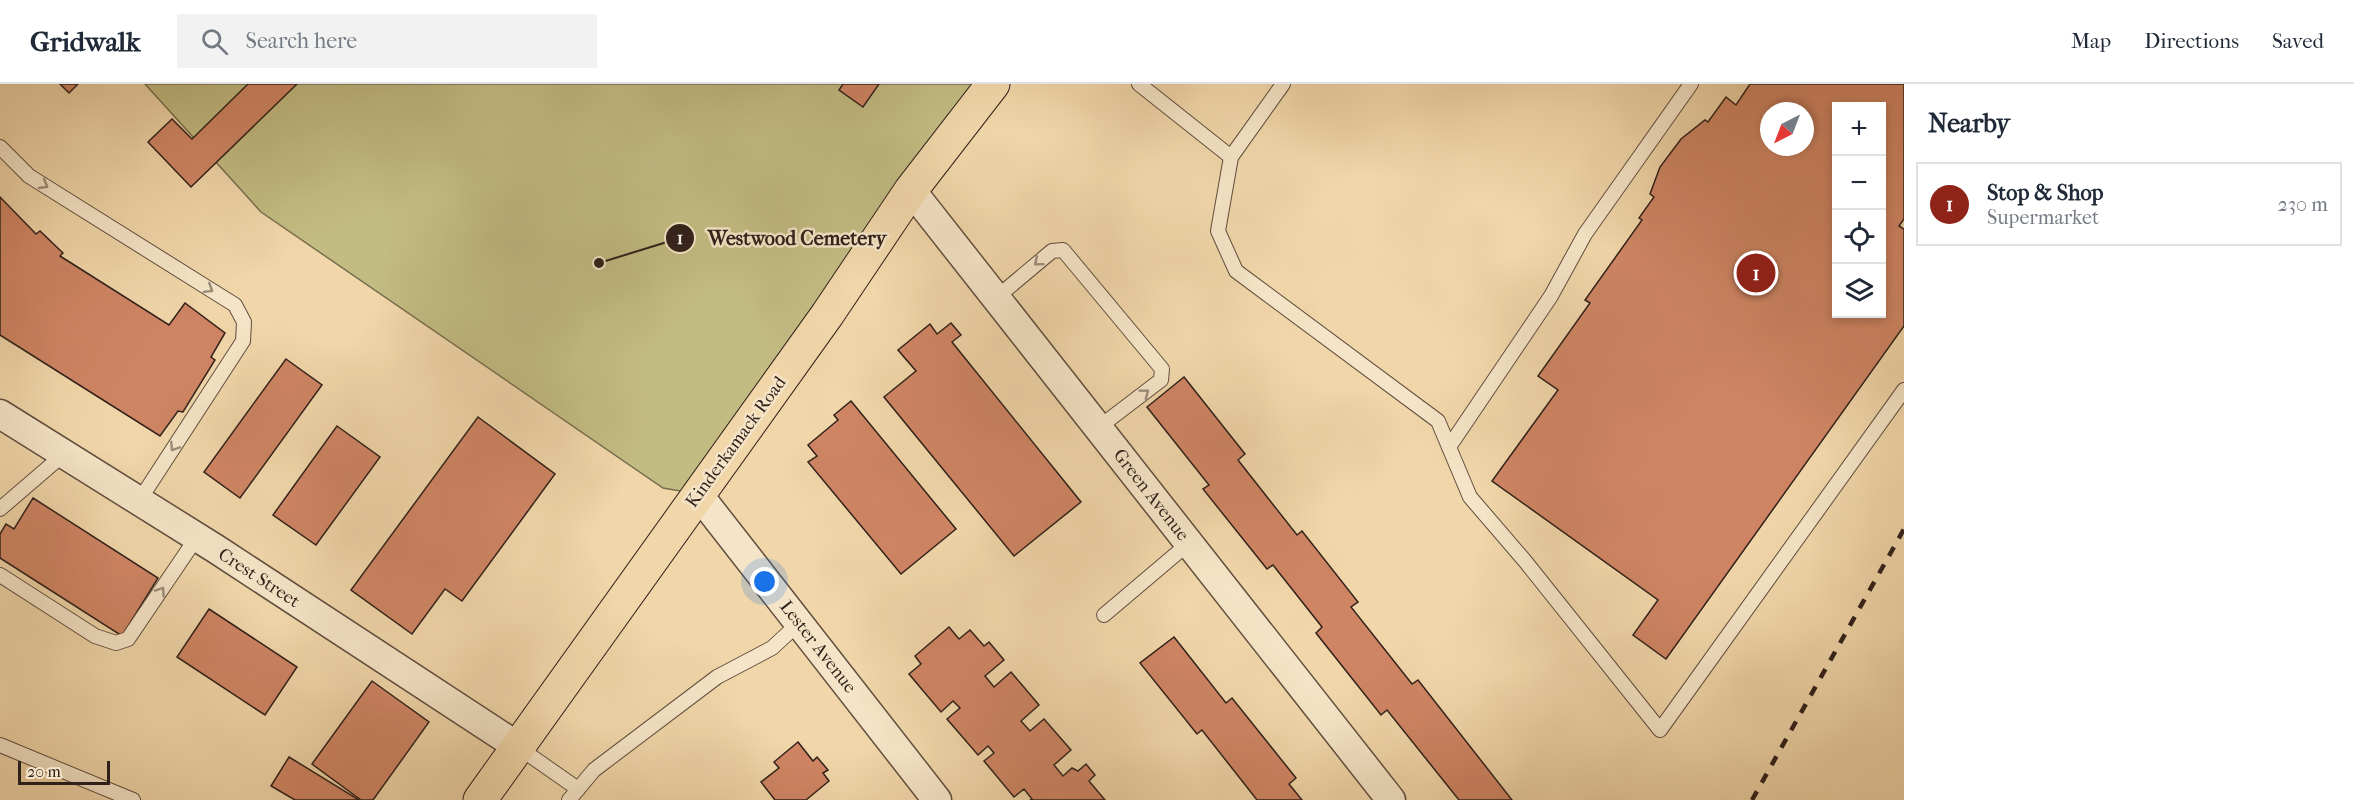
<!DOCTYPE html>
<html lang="en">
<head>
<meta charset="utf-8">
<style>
  body { margin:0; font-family:"IM FELL French Canon",serif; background:#f2f2f3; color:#1f2937 }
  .controls { position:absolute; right:18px; top:18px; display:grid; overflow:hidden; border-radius:0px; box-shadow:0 3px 9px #0003 }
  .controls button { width:54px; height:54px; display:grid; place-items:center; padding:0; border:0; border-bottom:2px solid #e0e1e3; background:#fff; color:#1f2937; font:30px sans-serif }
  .compass { position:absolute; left:1760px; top:18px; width:54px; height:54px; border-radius:50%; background:#fff; box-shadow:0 3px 9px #0003; rotate:222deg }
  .scale { position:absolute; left:18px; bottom:15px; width:92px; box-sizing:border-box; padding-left:6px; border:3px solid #30201a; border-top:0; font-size:16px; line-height:21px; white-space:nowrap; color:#30201a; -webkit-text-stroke:4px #f5e4c7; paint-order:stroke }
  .you { position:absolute; left:765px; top:498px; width:21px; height:21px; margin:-15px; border:4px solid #fff; border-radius:50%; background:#1a73e8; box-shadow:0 0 0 9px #1a73e833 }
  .badge { display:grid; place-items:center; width:39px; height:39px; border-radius:50%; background:#8f2418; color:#fff; font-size:20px; font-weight:700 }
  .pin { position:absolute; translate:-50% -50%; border:3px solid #fff; box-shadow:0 2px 6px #0006 }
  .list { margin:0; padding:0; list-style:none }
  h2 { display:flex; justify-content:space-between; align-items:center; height:78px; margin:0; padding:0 24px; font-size:26px }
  h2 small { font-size:20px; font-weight:400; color:#747a83 }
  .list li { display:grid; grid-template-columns:39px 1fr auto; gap:18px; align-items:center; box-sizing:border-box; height:84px; margin:0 12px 12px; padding:0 12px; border:2px solid #e0e1e3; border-radius:0px }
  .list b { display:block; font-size:22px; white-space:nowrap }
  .list p { margin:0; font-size:20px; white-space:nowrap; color:#747a83 }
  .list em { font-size:20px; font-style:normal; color:#747a83 }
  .icon { flex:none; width:33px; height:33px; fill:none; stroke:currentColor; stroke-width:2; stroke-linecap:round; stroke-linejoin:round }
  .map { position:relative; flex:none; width:1904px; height:716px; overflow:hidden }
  header { display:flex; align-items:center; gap:36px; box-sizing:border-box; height:84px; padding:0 30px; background:#fff; border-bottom:2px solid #e0e1e3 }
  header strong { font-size:28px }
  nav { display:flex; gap:33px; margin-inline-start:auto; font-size:21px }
  .search { width:420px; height:54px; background:#f2f2f3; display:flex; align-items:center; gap:15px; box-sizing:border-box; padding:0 21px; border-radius:0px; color:#747a83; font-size:22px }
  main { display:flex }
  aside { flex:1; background:#fff }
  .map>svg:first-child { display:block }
</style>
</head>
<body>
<header>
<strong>Gridwalk</strong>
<div class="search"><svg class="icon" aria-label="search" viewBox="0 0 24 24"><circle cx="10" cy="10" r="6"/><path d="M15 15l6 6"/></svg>Search here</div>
<nav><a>Map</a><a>Directions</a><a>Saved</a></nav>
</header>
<main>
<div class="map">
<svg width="1904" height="716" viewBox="0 0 1904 716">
  <rect width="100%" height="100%" fill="#f0d6a9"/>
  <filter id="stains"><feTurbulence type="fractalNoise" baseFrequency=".00333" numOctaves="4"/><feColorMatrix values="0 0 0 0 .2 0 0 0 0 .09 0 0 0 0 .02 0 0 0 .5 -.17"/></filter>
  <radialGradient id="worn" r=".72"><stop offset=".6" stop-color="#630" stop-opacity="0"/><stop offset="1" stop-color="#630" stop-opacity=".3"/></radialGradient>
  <polygon fill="#c2bb82" stroke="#796e4e" stroke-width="1.5" points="145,0 991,0 698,410 663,404 261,128"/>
  <g fill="#cf8564" stroke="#30201a" stroke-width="1.5" fill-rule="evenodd">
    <polygon points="60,0 78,0 69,9"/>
    <polygon points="248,0 297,0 191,103 148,58 172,35 192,55"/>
    <polygon points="843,0 879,0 863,23 839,6"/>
    <path d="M1750,0H1904V135L1899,142L1904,145V242L1666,575L1633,551L1658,516L1492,397L1558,306L1538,292L1590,219L1585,216L1642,136L1639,134L1654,113L1650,110L1660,83L1681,55L1705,36L1708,38L1726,13L1736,21ZM1836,22H1882V230H1836ZM1769,27H1805V63H1769Z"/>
    <polygon points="0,113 36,150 40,147 63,169 60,172 169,241 185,219 225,249 211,273 215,276 183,328 178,327 160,352 0,251"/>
    <polygon points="951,239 961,251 952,258 1081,418 1014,472 884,313 916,287 898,266 930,240 937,250"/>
    <polygon points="286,275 322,301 240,414 204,388"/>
    <polygon points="1184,293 1245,370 1238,376 1297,451 1302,447 1358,518 1351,523 1412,600 1418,596 1512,716 1459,716 1387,626 1381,631 1316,549 1322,543 1273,481 1267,485 1203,405 1209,401 1147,323"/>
    <polygon points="851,317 956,445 901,490 808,378 817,372 808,361 838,336 834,331"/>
    <polygon points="478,333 555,390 462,517 445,505 412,550 351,506"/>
    <polygon points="337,342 380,373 316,461 273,431"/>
    <polygon points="33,414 158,494 122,552 0,474 0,450 6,440 14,445"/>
    <polygon points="209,525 297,583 265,631 177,573"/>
    <polygon points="949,543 959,555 970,546 984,562 989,558 1004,576 985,592 994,603 1011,588 1039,621 1021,637 1030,647 1044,635 1071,666 1054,681 1063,692 1072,684 1078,687 1086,680 1095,691 1089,697 1105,716 1030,716 1032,715 1024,705 1014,713 984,677 994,669 988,662 978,671 947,635 960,624 953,617 941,628 909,590 921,580 915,572"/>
    <polygon points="1174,553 1226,619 1232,614 1296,694 1289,700 1302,716 1257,716 1202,646 1197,650 1140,579"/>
    <polygon points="372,597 429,638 373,716 361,716 312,680"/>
    <polygon points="798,658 813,677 817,673 828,686 823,689 829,697 806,716 775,716 761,698 779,684 774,678"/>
    <polygon points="289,673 359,716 295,716 271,702"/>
  </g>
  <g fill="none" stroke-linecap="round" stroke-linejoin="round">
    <g stroke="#604e3e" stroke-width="16">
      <g id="lane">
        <polyline points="1139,0 1231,73 1218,147 1236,187 1438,337 1470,413 1525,477 1660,646 1904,306"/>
        <polyline points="0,63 29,92 235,221 244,238 243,257 139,417"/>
        <polyline points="1231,73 1283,0"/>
        <polyline points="996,214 1052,167 1063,166 1162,285 1161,296 1098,344"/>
        <polyline points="1449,363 1551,212 1585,150 1691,0"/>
        <polyline points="0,425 64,370"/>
        <polyline points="0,491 95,552 116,559 128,555 197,453"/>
        <polyline points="1104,531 1189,459"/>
        <polyline points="0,661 133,716"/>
        <polyline points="518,663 578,705"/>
        <polyline points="569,716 594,686 717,593 772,564 799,539"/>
      </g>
    </g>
    <g stroke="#604e3e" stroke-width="31">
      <g id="street">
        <polyline points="911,106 1391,716"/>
        <polyline points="0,330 216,465 517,662"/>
        <polyline points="698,410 937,716"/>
      </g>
    </g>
    <g stroke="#30201a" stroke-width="35">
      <polyline id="primary" points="480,716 827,231 911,106 993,0"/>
    </g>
    <use href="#lane" stroke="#f5e4c7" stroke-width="14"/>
    <use href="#street" stroke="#f5e4c7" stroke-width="28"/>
    <use href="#primary" stroke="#f0d6a9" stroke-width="33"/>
    <polyline stroke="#30201a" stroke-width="4.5" stroke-dasharray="10 10" stroke-linecap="butt" points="1752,716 1904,445"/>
  </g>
  <defs><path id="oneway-chevron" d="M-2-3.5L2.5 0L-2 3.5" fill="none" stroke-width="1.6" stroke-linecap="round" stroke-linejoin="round" transform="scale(1.5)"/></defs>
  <g stroke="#9c8c79">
    <use href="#oneway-chevron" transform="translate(44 101) rotate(31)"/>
    <use href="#oneway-chevron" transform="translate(1038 178) rotate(140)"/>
    <use href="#oneway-chevron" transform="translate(209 205) rotate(32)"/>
    <use href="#oneway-chevron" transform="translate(1145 309) rotate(-37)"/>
    <use href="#oneway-chevron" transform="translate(174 363) rotate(123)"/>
    <use href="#oneway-chevron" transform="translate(161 507) rotate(-56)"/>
  </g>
  <g text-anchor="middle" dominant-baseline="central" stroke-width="5" stroke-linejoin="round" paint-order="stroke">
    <g font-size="18" fill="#30201a" stroke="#f5e4c7">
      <text transform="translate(736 358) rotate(-54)">Kinderkamack Road</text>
      <text transform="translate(1151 411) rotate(52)">Green Avenue</text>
      <text transform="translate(259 494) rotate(33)">Crest Street</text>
      <text transform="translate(818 563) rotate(52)">Lester Avenue</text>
    </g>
  </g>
  <path fill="none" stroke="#30201a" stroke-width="2" d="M599 179L680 154"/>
  <g fill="#30201a" stroke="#f5e4c7" stroke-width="2">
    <circle cx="599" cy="179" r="6"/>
    <circle cx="680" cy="154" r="15"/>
  </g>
  <g font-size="18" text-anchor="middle" font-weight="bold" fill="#fff">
    <text x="680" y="160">1</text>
  </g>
  <g font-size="20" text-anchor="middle" font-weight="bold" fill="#30201a" stroke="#f5e4c7" stroke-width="5" stroke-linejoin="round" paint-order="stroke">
    <text x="797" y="161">Westwood Cemetery</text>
  </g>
  <rect width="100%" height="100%" filter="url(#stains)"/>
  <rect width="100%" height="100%" fill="url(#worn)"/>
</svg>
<div class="controls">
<button>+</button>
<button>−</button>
<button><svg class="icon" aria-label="locate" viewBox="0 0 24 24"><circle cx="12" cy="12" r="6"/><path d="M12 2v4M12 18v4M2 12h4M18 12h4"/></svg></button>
<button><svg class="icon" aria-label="layers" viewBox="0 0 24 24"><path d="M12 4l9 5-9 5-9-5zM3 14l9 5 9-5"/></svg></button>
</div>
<svg class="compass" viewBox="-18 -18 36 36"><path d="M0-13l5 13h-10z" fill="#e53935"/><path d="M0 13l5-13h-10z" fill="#747a83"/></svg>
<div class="scale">20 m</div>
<div class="you"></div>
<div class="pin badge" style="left:1756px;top:189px">1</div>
</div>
<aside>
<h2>Nearby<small></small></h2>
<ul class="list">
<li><span class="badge">1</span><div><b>Stop &amp; Shop</b><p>Supermarket</p></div><em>230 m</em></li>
</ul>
</aside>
</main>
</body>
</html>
